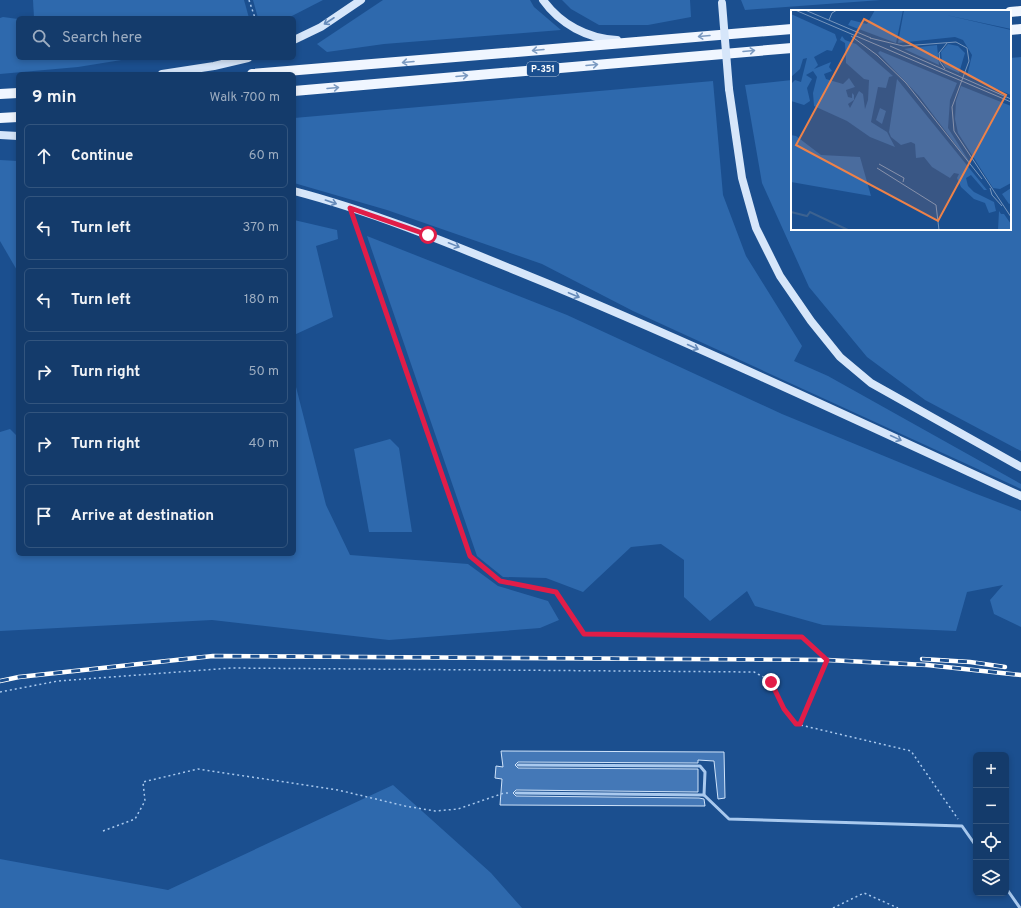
<!DOCTYPE html>
<html lang="en">
<head>
<meta charset="utf-8">
<style>
  body { margin:0; font-family:Overpass,sans-serif; background:#214673; color:#f1f3f6 }
  .controls { position:absolute; right:12px; bottom:12px; display:grid; overflow:hidden; border-radius:6px; box-shadow:0 2px 6px #0003 }
  .controls button { width:36px; height:36px; display:grid; place-items:center; padding:0; border:0; border-bottom:1px solid #33557e; background:#143b6b; color:#f1f3f6; font:20px sans-serif }
  .stop { position:absolute; width:12px; height:12px; margin:-9px; border:3px solid #e11d48; border-radius:50%; background:#fff }
  .stop.end { background:#e11d48; border-color:#fff; box-shadow:0 1px 4px #0008 }
  .list { margin:0; padding:0; list-style:none }
  h2 { display:flex; justify-content:space-between; align-items:center; height:52px; margin:0; padding:0 16px; font-size:17px }
  h2 small { font-size:13px; font-weight:400; color:#9dadc1 }
  .list li { display:grid; grid-template-columns:26px 1fr auto; gap:12px; align-items:center; box-sizing:border-box; height:64px; margin:0 8px 8px; padding:0 8px; border:1px solid #33557e; border-radius:6px }
  .list b { display:block; font-size:15px; white-space:nowrap }
  .list em { font-size:13px; font-style:normal; color:#9dadc1 }
  .icon { flex:none; width:22px; height:22px; fill:none; stroke:currentColor; stroke-width:2; stroke-linecap:round; stroke-linejoin:round }
  .map { position:relative; flex:none; width:1021px; height:908px; overflow:hidden }
  .search { position:absolute; background:#143b6b; box-shadow:0 2px 6px #0003; left:16px; top:16px; width:280px; height:44px; display:flex; align-items:center; gap:10px; box-sizing:border-box; padding:0 14px; border-radius:6px; color:#9dadc1; font-size:15px }
  .panel { position:absolute; background:#143b6b; box-shadow:0 2px 6px #0003; left:16px; top:72px; width:280px; height:484px; border-radius:6px }
  .map>svg:first-child { display:block }
</style>
</head>
<body>
<div class="map">
<svg width="1021" height="908" viewBox="0 0 1021 908">
  <rect width="100%" height="100%" fill="#1b4f8f"/>
  <g fill="#2e69ad">
    <polygon points="33,0 244,0 249,18 34,18"/>
    <polygon points="253,0 323,0 288,18 258,18"/>
    <polygon points="383,0 530,0 534,7 561,30 384,44 327,52 317,44"/>
    <polygon points="562,0 690,0 691,17 648,25 599,25 571,9"/>
    <polygon points="741,0 881,0 745,10"/>
    <polygon points="3,17 18,19 18,58 134,58 78,67 0,74 0,18"/>
    <polygon points="1021,57 1021,451 925,400 867,357 809,287 762,183 745,85 792,80 792,229 1010,229 1010,58"/>
    <polygon points="713,81 723,195 746,256 802,346 794,361 828,376 1021,484 1021,489 633,311 542,264 387,210 294,183 294,118"/>
    <polygon points="0,160 18,161 18,272 0,241"/>
    <polygon points="294,220 337,230 338,239 316,246 333,317 294,335"/>
    <polygon points="367,236 567,315 782,414 974,493 1021,511 1021,627 994,614 990,600 1003,585 967,592 956,631 823,625 755,606 747,591 710,621 684,597 684,560 661,544 631,547 583,592 546,578 503,577 477,556"/>
    <polygon points="294,379 326,505 350,555 468,564 498,586 548,601 559,620 540,628 389,640 212,620 0,631 0,432 10,429 18,437 18,554 294,554"/>
    <polygon points="390,439 399,448 412,532 369,532 354,449"/>
    <polygon points="393,785 491,873 522,908 0,908 0,859 168,890"/>
  </g>
  <polygon fill="#4478b7" stroke="#cfe3fa" points="501,751 724,752 725,798 718,799 714,761 698,760 698,763 518,762 515,765 518,768 698,769 698,792 516,790 513,793 516,796 699,798 704,799 705,806 500,805 502,779 495,778 496,766 503,767"/>
  <g fill="none" stroke-linecap="round" stroke-linejoin="round">
    <g stroke="#a9c9ee" stroke-width="1.5" stroke-dasharray="2 3" stroke-linecap="butt">
      <polyline points="249,0 255,18"/>
      <polyline points="354,218 470,556 500,581 556,592 584,634 802,637 827,660 800,725"/>
      <polyline points="0,692 58,681 231,668 754,672 771,681 784,709 796,724 911,751 958,819"/>
      <polyline points="103,831 135,819 145,801 143,782 198,769 338,790 405,806 435,811 458,809 504,793 510,793"/>
      <polyline points="833,908 864,893 898,908"/>
    </g>
    <g stroke="#a9c9ee" stroke-width="3">
      <polyline points="518,765 700,766 705,772 704,795"/>
      <polyline points="516,793 704,795 729,819 962,826 976,846"/>
      <polyline points="1006,888 1020,908"/>
    </g>
    <g stroke="#d6e6fa" stroke-width="8">
      <path d="M543,0C560,24 588,39 617,40"/>
      <polyline points="294,40 321,27 361,0"/>
      <polyline points="162,74 214,66 248,58"/>
      <polyline points="729,89 742,178 756,228 780,276 811,321 840,357 871,383 1021,467"/>
      <polyline points="0,135 18,136"/>
      <path d="M294,191C382,214 467,251 551,285C709,351 865,424 1021,496"/>
    </g>
    <g stroke="#f0f6ff" stroke-width="10">
      <polyline points="1010,12 1021,11"/>
      <polyline points="1010,30 1021,29"/>
      <polyline points="252,74 792,29"/>
      <polyline points="294,91 792,48"/>
      <polyline points="0,94 18,93"/>
      <polyline points="0,118 18,117"/>
    </g>
    <g stroke="#fff" stroke-width="4.5">
      <g id="rail">
        <polyline points="922,659 970,662 1005,667"/>
        <polyline points="0,681 19,677 213,656 827,660 927,665 1021,675"/>
      </g>
    </g>
    <use href="#rail" stroke="#1b4f8f" stroke-width="3" stroke-dasharray="9" stroke-linecap="butt"/>
    <polyline stroke="#d6e6fa" stroke-width="8" points="722,3 729,89"/>
  </g>
  <defs><path id="oneway-shaft" d="M-6 0H5M1.5-3L5.5 0L1.5 3" fill="none" stroke-width="1.6" stroke-linecap="round" stroke-linejoin="round"/></defs>
  <g stroke="#668bba">
    <use href="#oneway-shaft" transform="translate(329 21) rotate(147)"/>
    <use href="#oneway-shaft" transform="translate(331 202) rotate(19)"/>
    <use href="#oneway-shaft" transform="translate(454 245) rotate(22)"/>
    <use href="#oneway-shaft" transform="translate(574 295) rotate(23)"/>
    <use href="#oneway-shaft" transform="translate(693 347) rotate(24)"/>
    <use href="#oneway-shaft" transform="translate(896 438) rotate(25)"/>
  </g>
  <g stroke="#7b9ac1">
    <use href="#oneway-shaft" transform="translate(704 36) rotate(175)"/>
    <use href="#oneway-shaft" transform="translate(538 50) rotate(175)"/>
    <use href="#oneway-shaft" transform="translate(749 51) rotate(-5)"/>
    <use href="#oneway-shaft" transform="translate(408 62) rotate(175)"/>
    <use href="#oneway-shaft" transform="translate(592 65) rotate(-5)"/>
    <use href="#oneway-shaft" transform="translate(462 76) rotate(-5)"/>
    <use href="#oneway-shaft" transform="translate(333 88) rotate(-5)"/>
  </g>
  <g fill="none" stroke-linecap="round" stroke-linejoin="round">
    <polyline stroke="#e11d48" stroke-width="5" points="428,235 350,208 470,556 500,581 556,592 584,634 802,637 827,660 800,724 796,724 784,709 771,682"/>
  </g>
  <g text-anchor="middle" dominant-baseline="central" stroke-width="3" stroke-linejoin="round" paint-order="stroke">
    <rect fill="#1b4f8f" stroke="#bbcadd" stroke-width="1" x="527" y="62" width="32" height="14" rx="3"/>
    <g font-size="9" font-weight="bold" fill="#fff">
      <text x="543" y="69">Р-351</text>
    </g>
  </g>
  <g transform="translate(791 10)">
    <rect width="220" height="220" fill="#1b4f8f"/>
    <path d="M84,0H112L105,33L57,15L60,10L76,14ZM113,0H220V19L155,5L220,20V85L176,66L181,45L172,30L164,27L107,33ZM0,4L44,24L46,30L41,41L36,40L23,47L27,55L23,59L40,52L38,57L41,61L33,64L35,69L52,74L58,68L64,77L55,80L57,87L61,88V83L63,85V90L57,94L59,98L68,81L72,84L74,99L77,90L78,70L73,69L55,53L54,33L49,30L51,26L54,30L65,34L102,66L98,67L95,78L87,77L80,112L96,122L104,137L79,127L56,111L23,96L22,83L26,67L22,61L15,65L21,69L16,78L19,91L13,95L0,91V74L4,70L10,72L16,48L12,49L9,59L0,67ZM157,34L167,36L174,43L168,63L154,57L151,52L150,42ZM146,35L148,55L113,39L119,38ZM89,41L166,73L159,90L157,118L183,159L128,86L87,43ZM106,69L196,180H193L180,165L175,168L177,176L183,182L203,192L205,201L198,203L194,193L183,189L170,177L166,168L168,164L163,163L159,168L141,157L133,147L125,148L124,134L120,132L110,135L100,127L98,122ZM170,76L220,96V173L209,179L202,178L167,123L164,109L165,91ZM89,98L95,101L91,114L85,110ZM0,125L5,126L30,145L69,147L80,186L0,172ZM220,178V193L218,194L211,184ZM208,201L210,204H213L220,214V220H207Z" fill="#2e69ad"/>
    <path fill="none" stroke="#3c6290" stroke-width="2" d="M0,202L16,206L19,202L57,220"/>
    <path fill="none" stroke="#7695bc" stroke-width="1" d="M4,0L220,92M14,0L80,28M38,10L41,3L46,0M60,26L86,45L115,73L191,169M79,28L112,36L165,32L176,38L178,51L161,97L163,121L220,207M99,36L220,89M154,59L149,52L148,43L156,33M88,154L113,168L112,172M86,158L145,195L148,220M199,178L201,185L211,196"/>
    <path fill="#ee8249" fill-opacity="0.15" stroke="#ee8249" stroke-width="2" d="M73,9L215,85L147,211L5,135Z"/>
    <rect width="220" height="220" fill="none" stroke="#fff" stroke-width="2"/>
  </g>
</svg>
<div class="controls">
<button>+</button>
<button>−</button>
<button><svg class="icon" aria-label="locate" viewBox="0 0 24 24"><circle cx="12" cy="12" r="6"/><path d="M12 2v4M12 18v4M2 12h4M18 12h4"/></svg></button>
<button><svg class="icon" aria-label="layers" viewBox="0 0 24 24"><path d="M12 4l9 5-9 5-9-5zM3 14l9 5 9-5"/></svg></button>
</div>
<div class="stop" style="left:428px;top:235px"></div>
<div class="stop end" style="left:771px;top:682px"></div>
<div class="search"><svg class="icon" aria-label="search" viewBox="0 0 24 24"><circle cx="10" cy="10" r="6"/><path d="M15 15l6 6"/></svg>Search here</div>
<section class="panel">
<h2>9 min<small>Walk · 700 m</small></h2>
<ul class="list">
<li><svg class="icon" aria-label="ahead" viewBox="0 0 24 24"><path d="M12 20V5M6 11l6-6 6 6"/></svg><div><b>Continue</b></div><em>60 m</em></li>
<li><svg class="icon" aria-label="left" viewBox="0 0 24 24"><path d="M17 20v-9H6M10 6l-5 5 5 5"/></svg><div><b>Turn left</b></div><em>370 m</em></li>
<li><svg class="icon" aria-label="left" viewBox="0 0 24 24"><path d="M17 20v-9H6M10 6l-5 5 5 5"/></svg><div><b>Turn left</b></div><em>180 m</em></li>
<li><svg class="icon" aria-label="right" viewBox="0 0 24 24"><path d="M7 20v-9h11M14 6l5 5-5 5"/></svg><div><b>Turn right</b></div><em>50 m</em></li>
<li><svg class="icon" aria-label="right" viewBox="0 0 24 24"><path d="M7 20v-9h11M14 6l5 5-5 5"/></svg><div><b>Turn right</b></div><em>40 m</em></li>
<li><svg class="icon" aria-label="arrive" viewBox="0 0 24 24"><path d="M6 21V4h12l-3 4 3 4H6"/></svg><div><b>Arrive at destination</b></div></li>
</ul>
</section>
</div>
</body>
</html>
